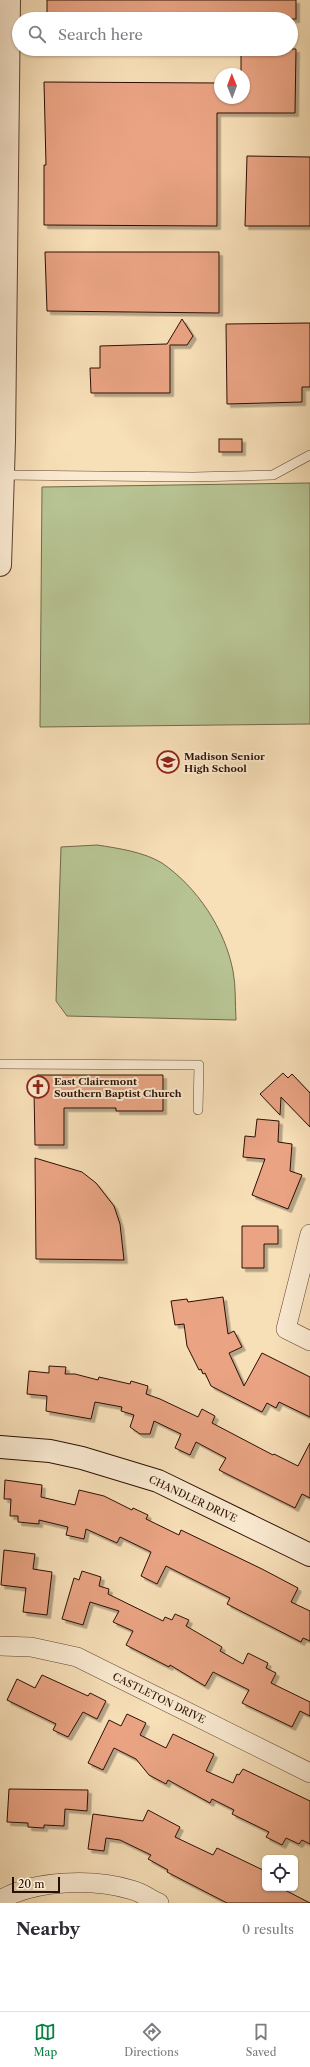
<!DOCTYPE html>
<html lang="en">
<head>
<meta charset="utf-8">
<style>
  body { margin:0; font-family:"Libre Caslon Text",serif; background:#f7f7f7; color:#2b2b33 }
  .controls { position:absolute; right:12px; bottom:12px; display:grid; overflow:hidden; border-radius:6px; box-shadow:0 1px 3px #0004 }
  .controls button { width:36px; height:36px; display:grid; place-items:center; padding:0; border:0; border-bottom:1px solid #e1e1e2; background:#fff; color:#2b2b33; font:20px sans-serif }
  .compass { position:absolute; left:214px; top:68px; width:36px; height:36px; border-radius:50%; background:#fff; box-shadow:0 1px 3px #0004; rotate:359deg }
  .scale { position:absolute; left:12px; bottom:10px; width:48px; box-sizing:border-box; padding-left:4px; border:2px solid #2c0f03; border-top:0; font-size:11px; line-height:14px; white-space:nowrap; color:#2c0f03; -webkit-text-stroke:3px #faead1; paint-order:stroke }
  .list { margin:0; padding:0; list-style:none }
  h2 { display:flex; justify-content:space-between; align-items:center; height:52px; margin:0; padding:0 16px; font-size:17px }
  h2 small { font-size:13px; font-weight:400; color:#7c7c81 }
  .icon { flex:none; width:22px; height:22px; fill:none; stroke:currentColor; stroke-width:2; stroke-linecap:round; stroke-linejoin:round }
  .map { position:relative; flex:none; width:310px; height:1903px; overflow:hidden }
  .search { position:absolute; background:#fff; box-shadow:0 1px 3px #0004; left:12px; right:12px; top:12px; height:44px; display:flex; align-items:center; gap:10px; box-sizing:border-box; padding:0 14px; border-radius:22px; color:#7c7c81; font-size:15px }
  .sheet { height:108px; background:#fff }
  nav { display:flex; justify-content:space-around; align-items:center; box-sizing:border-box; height:56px; border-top:1px solid #e1e1e2; background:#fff; font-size:11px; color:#7c7c81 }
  nav a { display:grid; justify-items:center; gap:2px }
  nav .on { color:#0b8043 }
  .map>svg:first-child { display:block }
</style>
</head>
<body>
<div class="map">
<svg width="310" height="1903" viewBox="0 0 310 1903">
  <defs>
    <filter id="shadow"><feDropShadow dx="3.5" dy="3.5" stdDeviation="0" flood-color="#0004"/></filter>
  </defs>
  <rect width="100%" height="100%" fill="#f7dfb8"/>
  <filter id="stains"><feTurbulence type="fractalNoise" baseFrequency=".005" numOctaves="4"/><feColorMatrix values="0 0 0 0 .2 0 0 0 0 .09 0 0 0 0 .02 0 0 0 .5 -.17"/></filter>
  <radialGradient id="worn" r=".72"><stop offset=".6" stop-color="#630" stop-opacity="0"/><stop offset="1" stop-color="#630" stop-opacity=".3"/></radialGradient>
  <g fill="#b7c393" stroke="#72694b">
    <polygon points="310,483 310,724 40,727 42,487"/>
    <path d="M97,845C117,848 144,852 162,863C197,887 225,929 233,971C236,986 235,1004 236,1020L67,1016L56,1001L61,847Z"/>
  </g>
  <g fill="#eaa484" stroke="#2c0f03" filter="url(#shadow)">
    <rect x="47" y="0" width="249" height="19"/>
    <polygon points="241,49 296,49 295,113 217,113 217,226 44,225 44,165 46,165 44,82 220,83 220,98 244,98 244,74 241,74"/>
    <polygon points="247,156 310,157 310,226 245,226"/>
    <polygon points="45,252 219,252 219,313 47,311"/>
    <polygon points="182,319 193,336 187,345 170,345 170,393 91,393 90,368 100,368 100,346 167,344"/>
    <polygon points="310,323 310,387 302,387 302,402 227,404 226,324"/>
    <rect x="219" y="439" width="23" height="13"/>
    <polygon points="283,1073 288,1078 292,1074 310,1093 310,1127 281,1097 280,1115 260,1094"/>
    <polygon points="37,1075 163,1075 163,1111 116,1111 116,1108 64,1108 64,1145 35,1145 34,1090 38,1090"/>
    <polygon points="257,1119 279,1121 278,1142 292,1144 290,1171 302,1175 288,1209 252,1195 265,1159 243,1157 245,1136 255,1137"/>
    <polygon points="35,1158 82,1172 96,1183 114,1206 120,1224 124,1260 36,1259"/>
    <polygon points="242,1226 278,1226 278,1244 264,1244 264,1268 242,1268"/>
    <polygon points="223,1297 228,1334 234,1331 242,1347 229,1353 244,1386 262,1353 310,1377 310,1417 279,1402 276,1408 267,1403 262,1412 211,1386 205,1373 203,1374 201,1369 199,1370 187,1346 184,1324 175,1325 171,1301 187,1299 188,1302"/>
    <polygon points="49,1366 66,1367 65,1374 75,1374 98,1380 99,1377 130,1384 131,1381 148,1386 146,1394 160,1399 198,1417 202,1409 215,1416 212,1423 273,1455 274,1454 298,1466 310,1443 310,1498 302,1494 295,1508 219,1470 226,1458 196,1442 190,1455 175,1448 181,1434 154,1421 150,1434 140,1434 130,1427 134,1415 121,1411 122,1407 95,1402 91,1419 46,1411 47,1396 27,1394 29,1371 49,1373"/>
    <polygon points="5,1480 42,1485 41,1497 75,1505 79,1490 104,1496 132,1510 133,1508 148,1515 146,1519 179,1535 181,1530 262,1569 298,1588 291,1602 310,1611 310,1641 303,1638 301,1642 227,1604 230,1598 166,1566 157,1584 141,1576 151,1552 120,1537 117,1543 86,1529 84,1539 66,1535 68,1527 39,1520 39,1524 18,1522 18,1516 10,1516 11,1499 4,1499"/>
    <polygon points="4,1550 35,1554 33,1569 52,1572 47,1615 23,1612 26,1588 1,1585"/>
    <polygon points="82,1571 101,1577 99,1586 109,1589 108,1594 163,1621 165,1617 172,1620 175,1614 189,1620 186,1626 222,1647 220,1651 243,1664 248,1653 268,1663 266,1668 276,1673 271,1683 310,1702 310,1716 300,1711 292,1727 242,1703 249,1690 213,1672 205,1686 170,1665 169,1667 126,1645 133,1631 113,1622 119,1611 90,1602 83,1625 62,1619 74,1578 79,1580"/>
    <polygon points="42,1675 88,1696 90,1693 106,1701 97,1719 83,1712 68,1737 53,1730 56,1724 7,1700 17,1679 35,1688"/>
    <polygon points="127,1714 146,1723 140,1735 166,1748 173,1734 214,1754 206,1771 233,1783 237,1774 239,1775 243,1769 310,1801 310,1844 302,1840 299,1844 286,1838 282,1845 266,1837 269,1832 232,1814 234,1810 212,1799 210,1803 168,1780 166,1784 149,1775 136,1759 114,1748 103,1770 88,1763 109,1720 121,1726"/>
    <polygon points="9,1789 88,1790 87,1811 65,1809 64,1826 44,1825 44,1828 28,1827 28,1823 7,1822"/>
    <polygon points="148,1810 180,1827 175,1837 213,1855 217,1848 265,1871 265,1888 281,1888 310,1903 227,1903 167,1872 168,1870 148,1859 151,1855 120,1840 106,1838 104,1851 88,1849 93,1814 143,1821"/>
  </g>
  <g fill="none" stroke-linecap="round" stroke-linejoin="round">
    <g stroke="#5f4330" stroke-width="10">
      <g id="service">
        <polyline points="3,475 193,477 273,475 310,455"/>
        <polyline points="0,1064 199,1065 198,1110"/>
      </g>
    </g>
    <g stroke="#5f4330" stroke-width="20">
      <g id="minor">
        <polyline points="310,1234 286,1329 310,1341"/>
        <polyline points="0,1646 31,1647 77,1657 310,1773"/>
        <path d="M0,1900C35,1880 93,1878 132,1890C141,1892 150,1899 159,1903"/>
      </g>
    </g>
    <g stroke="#5f4330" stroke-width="24">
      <polyline id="tertiary" points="0,565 4,441 9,0"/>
    </g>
    <g stroke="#2c0f03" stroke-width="24">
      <polyline id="secondary" points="0,1447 50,1451 82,1458 158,1481 310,1555"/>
    </g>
    <use href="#service" stroke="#faead1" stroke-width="9"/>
    <use href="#minor" stroke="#faead1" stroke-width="19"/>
    <use href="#tertiary" stroke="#faead1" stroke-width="22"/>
    <use href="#secondary" stroke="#faead1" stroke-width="22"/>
  </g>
  <defs>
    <g id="school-ring" transform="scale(1.15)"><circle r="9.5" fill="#faead1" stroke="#8f2418" stroke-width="1.5"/><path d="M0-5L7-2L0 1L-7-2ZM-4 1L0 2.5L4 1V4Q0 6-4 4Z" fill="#8f2418"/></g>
    <g id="church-ring" transform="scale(1.15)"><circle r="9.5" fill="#faead1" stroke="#8f2418" stroke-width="1.5"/><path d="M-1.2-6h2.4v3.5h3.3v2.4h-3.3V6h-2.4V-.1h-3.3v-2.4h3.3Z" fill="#8f2418"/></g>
  </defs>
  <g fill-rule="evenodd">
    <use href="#school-ring" x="168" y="762"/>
    <use href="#church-ring" x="38" y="1087"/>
  </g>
  <g text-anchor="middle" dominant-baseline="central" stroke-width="4" stroke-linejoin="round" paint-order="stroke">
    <g font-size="10" font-weight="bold" fill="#2c0f03" stroke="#faead1" text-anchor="start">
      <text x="184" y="756">Madison Senior<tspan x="184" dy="12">High School</tspan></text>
      <text x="54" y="1081">East Clairemont<tspan x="54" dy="12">Southern Baptist Church</tspan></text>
    </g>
    <g font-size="10" fill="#2c0f03" stroke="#faead1">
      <text transform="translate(193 1499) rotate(25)">CHANDLER DRIVE</text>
      <text transform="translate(159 1698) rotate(26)">CASTLETON DRIVE</text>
    </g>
  </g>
  <rect width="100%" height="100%" filter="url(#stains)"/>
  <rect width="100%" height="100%" fill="url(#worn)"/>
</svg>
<div class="controls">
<button><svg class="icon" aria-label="locate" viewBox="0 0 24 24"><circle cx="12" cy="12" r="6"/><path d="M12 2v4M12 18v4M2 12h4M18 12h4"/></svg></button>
</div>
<svg class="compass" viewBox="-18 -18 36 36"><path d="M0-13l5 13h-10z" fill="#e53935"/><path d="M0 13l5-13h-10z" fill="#7c7c81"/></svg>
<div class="scale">20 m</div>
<div class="search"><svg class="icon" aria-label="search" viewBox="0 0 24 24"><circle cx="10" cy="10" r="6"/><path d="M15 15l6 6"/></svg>Search here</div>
</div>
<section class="sheet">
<h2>Nearby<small>0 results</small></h2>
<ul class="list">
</ul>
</section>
<nav>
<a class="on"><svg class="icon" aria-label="map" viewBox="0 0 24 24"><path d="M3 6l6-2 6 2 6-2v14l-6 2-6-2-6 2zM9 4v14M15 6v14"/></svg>Map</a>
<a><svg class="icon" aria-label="directions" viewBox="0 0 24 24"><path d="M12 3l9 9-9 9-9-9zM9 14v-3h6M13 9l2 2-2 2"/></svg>Directions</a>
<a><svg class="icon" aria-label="saved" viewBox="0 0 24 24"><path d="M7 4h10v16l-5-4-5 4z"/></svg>Saved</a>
</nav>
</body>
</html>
